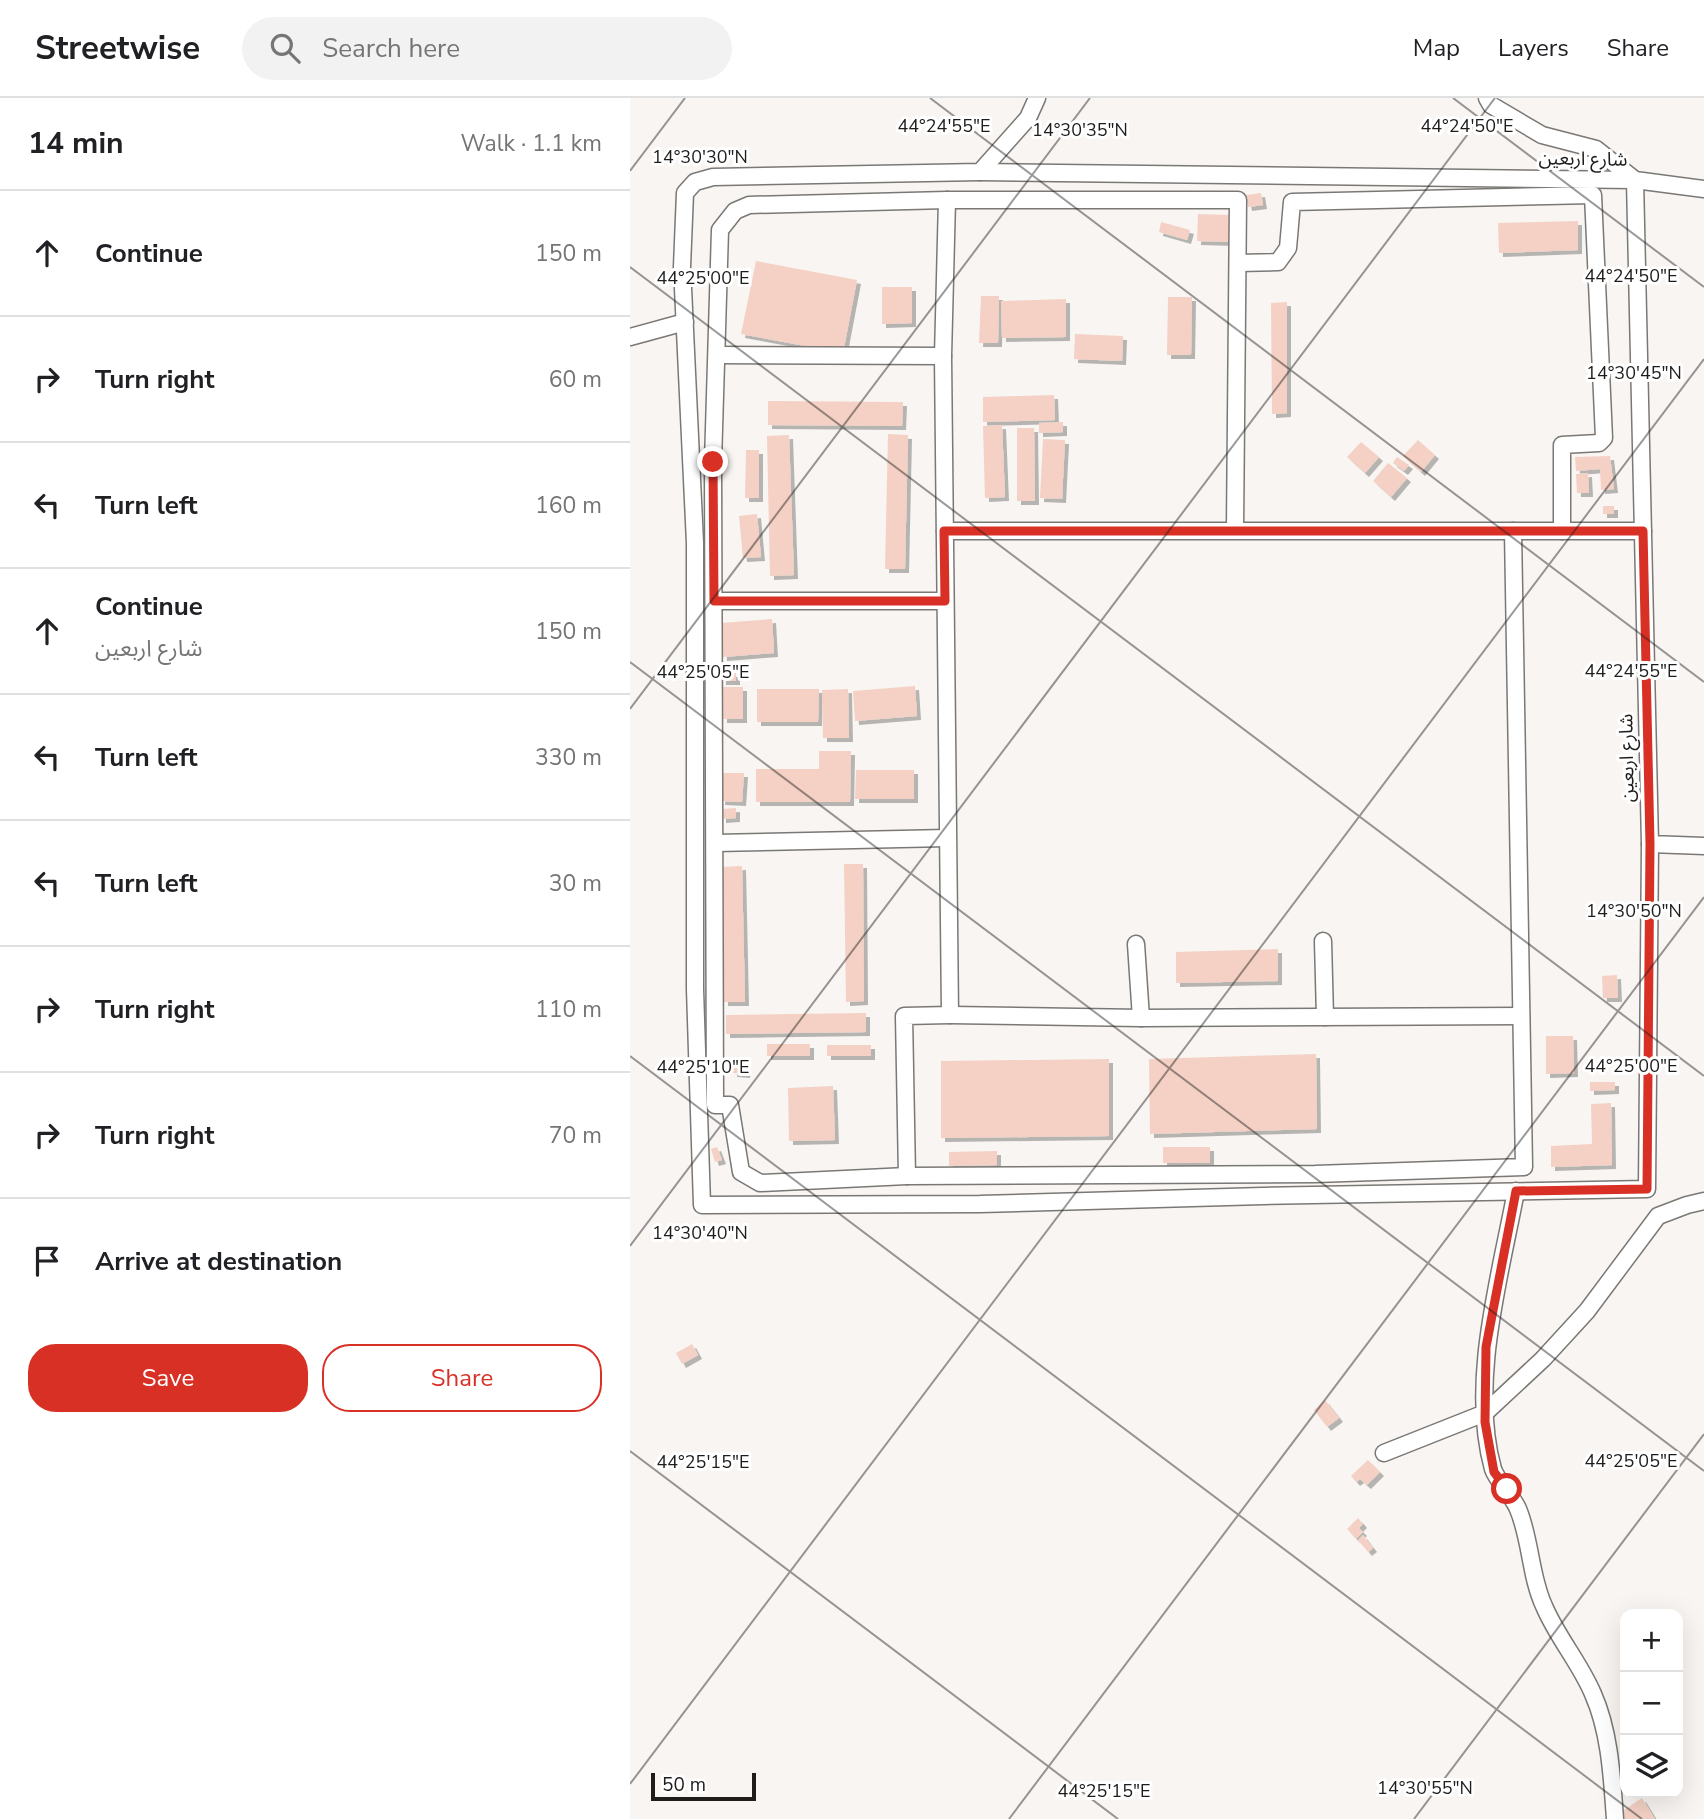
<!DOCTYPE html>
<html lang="en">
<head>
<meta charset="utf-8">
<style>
  body { margin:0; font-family:"Nunito Sans","Noto Sans Arabic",sans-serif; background:#f2f2f2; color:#202124 }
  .controls { position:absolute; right:21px; bottom:21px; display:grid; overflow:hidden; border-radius:14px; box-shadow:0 7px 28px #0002 }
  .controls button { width:63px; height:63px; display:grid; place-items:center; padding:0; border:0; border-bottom:2px solid #e0e0e0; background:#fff; color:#202124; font:35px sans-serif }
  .scale { position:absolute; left:21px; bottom:18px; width:105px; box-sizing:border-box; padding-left:7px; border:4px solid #1e1d1c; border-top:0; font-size:19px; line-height:24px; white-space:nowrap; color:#1e1d1c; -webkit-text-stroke:5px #fff; paint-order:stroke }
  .stop { position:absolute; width:21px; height:21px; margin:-16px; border:5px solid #d93025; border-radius:50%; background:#fff }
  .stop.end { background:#d93025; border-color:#fff; box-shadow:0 2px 7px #0008 }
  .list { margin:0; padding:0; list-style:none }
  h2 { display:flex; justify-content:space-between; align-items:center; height:91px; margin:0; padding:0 28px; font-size:30px }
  h2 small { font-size:23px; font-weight:400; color:#757577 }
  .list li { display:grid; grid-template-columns:46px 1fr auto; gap:21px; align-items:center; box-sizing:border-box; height:126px; padding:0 28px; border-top:2px solid #e0e0e0 }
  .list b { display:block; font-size:26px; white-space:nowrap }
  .list p { margin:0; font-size:23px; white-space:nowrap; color:#757577 }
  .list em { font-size:23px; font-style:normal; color:#757577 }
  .actions { display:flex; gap:14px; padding:21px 28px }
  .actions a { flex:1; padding:16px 0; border:2px solid #d93025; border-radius:28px; text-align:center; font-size:24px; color:#d93025 }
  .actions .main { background:#d93025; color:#fff }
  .icon { flex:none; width:38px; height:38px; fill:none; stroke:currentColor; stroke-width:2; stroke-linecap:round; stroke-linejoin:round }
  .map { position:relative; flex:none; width:1074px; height:1721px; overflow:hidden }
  header { display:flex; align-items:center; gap:42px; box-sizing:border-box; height:98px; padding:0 35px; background:#fff; border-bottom:2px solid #e0e0e0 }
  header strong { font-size:33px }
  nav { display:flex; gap:38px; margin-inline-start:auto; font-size:24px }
  .search { width:490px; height:63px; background:#f2f2f2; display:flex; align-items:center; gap:18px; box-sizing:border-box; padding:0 24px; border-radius:38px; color:#757577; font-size:26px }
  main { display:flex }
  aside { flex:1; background:#fff }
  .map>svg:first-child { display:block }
</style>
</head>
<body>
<header>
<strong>Streetwise</strong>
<div class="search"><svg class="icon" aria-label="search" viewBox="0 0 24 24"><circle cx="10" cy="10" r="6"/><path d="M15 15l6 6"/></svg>Search here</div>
<nav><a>Map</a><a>Layers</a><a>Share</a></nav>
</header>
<main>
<aside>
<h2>14 min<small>Walk · 1.1 km</small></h2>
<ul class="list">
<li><svg class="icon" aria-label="ahead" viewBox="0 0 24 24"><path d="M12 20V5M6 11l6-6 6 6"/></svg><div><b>Continue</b></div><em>150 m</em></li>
<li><svg class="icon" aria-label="right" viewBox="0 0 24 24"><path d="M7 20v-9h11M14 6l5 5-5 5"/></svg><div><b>Turn right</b></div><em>60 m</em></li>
<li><svg class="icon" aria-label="left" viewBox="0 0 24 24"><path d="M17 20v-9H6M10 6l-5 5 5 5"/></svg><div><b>Turn left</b></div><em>160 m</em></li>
<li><svg class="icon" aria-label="ahead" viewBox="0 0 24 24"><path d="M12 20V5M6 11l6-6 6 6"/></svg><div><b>Continue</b><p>شارع اربعين</p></div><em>150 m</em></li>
<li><svg class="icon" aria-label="left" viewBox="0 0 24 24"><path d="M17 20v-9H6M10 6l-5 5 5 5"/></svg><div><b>Turn left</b></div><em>330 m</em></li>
<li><svg class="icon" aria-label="left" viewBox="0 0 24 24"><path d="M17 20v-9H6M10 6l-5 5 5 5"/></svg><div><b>Turn left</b></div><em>30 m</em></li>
<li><svg class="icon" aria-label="right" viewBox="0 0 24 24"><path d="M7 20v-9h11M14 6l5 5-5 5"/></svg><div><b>Turn right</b></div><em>110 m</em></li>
<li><svg class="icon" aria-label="right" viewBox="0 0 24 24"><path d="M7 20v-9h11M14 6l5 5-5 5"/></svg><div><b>Turn right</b></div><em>70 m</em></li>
<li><svg class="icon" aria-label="arrive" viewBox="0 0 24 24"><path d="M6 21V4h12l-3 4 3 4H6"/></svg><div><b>Arrive at destination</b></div></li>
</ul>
<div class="actions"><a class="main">Save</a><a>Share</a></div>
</aside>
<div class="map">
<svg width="1074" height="1721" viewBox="0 0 1074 1721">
  <defs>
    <filter id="shadow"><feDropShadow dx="4" dy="4" stdDeviation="0" flood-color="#0004"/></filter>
  </defs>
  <rect width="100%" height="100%" fill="#f8f5f2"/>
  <g fill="#f4d1c4" filter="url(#shadow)">
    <polygon points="631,95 633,107 618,109 616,97"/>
    <polygon points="568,116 600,117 600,144 567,143"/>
    <polygon points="948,123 948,152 869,155 868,125"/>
    <polygon points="531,124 560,132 557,142 529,134"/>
    <polygon points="126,163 227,182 213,255 111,236"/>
    <polygon points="252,189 282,189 282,225 252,226"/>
    <polygon points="351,198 369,198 368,245 349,245"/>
    <polygon points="538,199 562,199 561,257 537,257"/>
    <polygon points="436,201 436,239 372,240 371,203"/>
    <polygon points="657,204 657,315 642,316 641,205"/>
    <polygon points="445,236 493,238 492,263 444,261"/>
    <polygon points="424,297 425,322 353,324 353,299"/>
    <polygon points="138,303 273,304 272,328 138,327"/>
    <polygon points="433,324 433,334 409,335 409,325"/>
    <polygon points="372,327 375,399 355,400 353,328"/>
    <polygon points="387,330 404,330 405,403 387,403"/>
    <polygon points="258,336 278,337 275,471 255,471"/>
    <polygon points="159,337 164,477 140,478 137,338"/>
    <polygon points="413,341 435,342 432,401 410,400"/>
    <polygon points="788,342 805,357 791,374 773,358"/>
    <polygon points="731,344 749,359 735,375 717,359"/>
    <polygon points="116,352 129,352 129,400 115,400"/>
    <polygon points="980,358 984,391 971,392 970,371 946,373 945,359"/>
    <polygon points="767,359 779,367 774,373 763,365"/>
    <polygon points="758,365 777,380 761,399 743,383"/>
    <polygon points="958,375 959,395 947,395 946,376"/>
    <rect x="973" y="408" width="11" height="8"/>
    <polygon points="127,416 131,459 113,460 109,418"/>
    <polygon points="142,521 144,555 93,559 91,525"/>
    <rect x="92" y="575" width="14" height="8"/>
    <polygon points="285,588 287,618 225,623 223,593"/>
    <rect x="93" y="589" width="20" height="32"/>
    <polygon points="127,591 189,591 188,624 127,624"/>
    <polygon points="218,591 219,640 193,640 192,592"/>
    <polygon points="189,653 221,653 220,704 126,704 126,671 189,671"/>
    <polygon points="226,672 284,672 284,701 225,701"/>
    <polygon points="93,675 114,675 112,704 91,703"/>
    <polygon points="106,710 106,720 92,721 92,711"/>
    <polygon points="214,766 233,766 234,903 216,904"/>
    <polygon points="112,768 115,904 94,904 91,769"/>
    <polygon points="648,851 648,883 546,885 546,854"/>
    <polygon points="987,877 988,900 973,900 972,878"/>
    <polygon points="236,915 236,934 96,936 96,917"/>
    <polygon points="916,938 943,938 944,975 916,976"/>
    <rect x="137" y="946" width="43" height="12"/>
    <rect x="197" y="947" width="44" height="11"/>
    <polygon points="686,956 687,1031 520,1036 519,961"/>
    <polygon points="479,961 479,1038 311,1040 311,963"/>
    <polygon points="105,963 117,965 116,976 103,975"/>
    <polygon points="960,984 985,984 985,992 960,993"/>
    <polygon points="203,988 205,1042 159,1043 158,990"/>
    <polygon points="981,1005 982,1067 921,1069 921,1048 962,1046 961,1006"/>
    <polygon points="87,1049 92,1062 85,1064 81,1051"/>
    <rect x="533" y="1049" width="47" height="16"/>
    <polygon points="367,1053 367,1067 319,1068 319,1054"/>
    <polygon points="62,1246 68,1257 52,1266 46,1255"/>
    <polygon points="695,1302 709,1320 697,1329 684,1312"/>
    <polygon points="738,1362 750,1374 737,1387 730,1381 726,1384 721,1378"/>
    <polygon points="728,1420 733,1426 729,1430 733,1434 726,1441 717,1431"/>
    <polygon points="733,1437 743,1450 738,1454 728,1442"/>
    <polygon points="1012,1700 1025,1721 992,1721 988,1716"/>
  </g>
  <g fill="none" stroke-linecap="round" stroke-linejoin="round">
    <g stroke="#7a7875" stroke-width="19">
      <g id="minor">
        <polyline points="407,0 398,20 350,74 83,79 65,84 55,95 52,169 65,445 65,891 72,1107 350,1106 633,1098 1017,1091 1020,746"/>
        <polyline points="857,0 861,7 912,37 966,51 1005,82 1074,91"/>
        <polyline points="350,74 1005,82 1020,746 1074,748"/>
        <polyline points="608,165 648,164 658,150 662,104 963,97 974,340 969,345 932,347 932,433"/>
        <polyline points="0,239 55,224"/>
        <polyline points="88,257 313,258"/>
        <polyline points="605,431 608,102 317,102 119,107 105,113 90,132 83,364 85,1007 100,1007 111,1074 130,1085 277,1078 685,1076 894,1069 883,433"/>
        <polyline points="315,433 1013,433"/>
        <polyline points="84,503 315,503"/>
        <polyline points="85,745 317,740"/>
        <polyline points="693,843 695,919"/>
        <polyline points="506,846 511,920"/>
        <polyline points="320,917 511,920 891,918"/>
        <polyline points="277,1078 274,918 320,917 313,258 317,102"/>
        <path d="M886,1093C870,1179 839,1285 863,1371C867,1383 882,1397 888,1411C901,1442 900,1478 914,1508C927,1539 950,1565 963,1596C980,1634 982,1680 985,1721"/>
        <polyline points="754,1355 855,1315 913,1261 957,1213 1028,1118 1057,1107 1074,1103"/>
      </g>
    </g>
    <use href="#minor" stroke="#fff" stroke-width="16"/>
  </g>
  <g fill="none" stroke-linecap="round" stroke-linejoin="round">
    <polyline stroke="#d93025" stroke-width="9" points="83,364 84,503 315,503 314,433 1013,433 1020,746 1017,1091 886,1093 856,1249 855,1324 864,1374 877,1391"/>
  </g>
  <path fill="none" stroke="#1e1d1c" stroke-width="2" stroke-opacity="0.45" d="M300,0L1074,584M823,0L1074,189M0,73L55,0M0,169L1074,978M0,564L1074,1373M0,611L460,0M0,958L1012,1721M0,1148L865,0M0,1353L488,1721M0,1686L1074,261M379,1721L1074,799M784,1721L1074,1336"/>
  <g text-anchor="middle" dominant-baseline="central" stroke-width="6" stroke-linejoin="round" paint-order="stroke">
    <g font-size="19" fill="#1e1d1c" stroke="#fff">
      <text transform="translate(953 61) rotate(1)">شارع اربعين</text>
      <text transform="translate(997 660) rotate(-91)">شارع اربعين</text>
    </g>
  </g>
  <g font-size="18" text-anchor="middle" fill="#1e1d1c" stroke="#fff" stroke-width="6" stroke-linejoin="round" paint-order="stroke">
    <text x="314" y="34">44°24'55"E</text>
    <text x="837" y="34">44°24'50"E</text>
    <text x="450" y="38">14°30'35"N</text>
    <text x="70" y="65">14°30'30"N</text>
    <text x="1001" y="184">44°24'50"E</text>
    <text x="73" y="186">44°25'00"E</text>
    <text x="1004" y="281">14°30'45"N</text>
    <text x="1001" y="579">44°24'55"E</text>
    <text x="73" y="580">44°25'05"E</text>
    <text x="1004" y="819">14°30'50"N</text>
    <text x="1001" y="974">44°25'00"E</text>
    <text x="73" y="975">44°25'10"E</text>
    <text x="70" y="1141">14°30'40"N</text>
    <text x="1001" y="1369">44°25'05"E</text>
    <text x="73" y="1370">44°25'15"E</text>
    <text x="795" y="1696">14°30'55"N</text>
    <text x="474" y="1699">44°25'15"E</text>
  </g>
</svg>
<div class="controls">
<button>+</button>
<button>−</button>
<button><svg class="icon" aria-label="layers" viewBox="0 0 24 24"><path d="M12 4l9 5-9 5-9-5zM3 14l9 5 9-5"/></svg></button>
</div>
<div class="scale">50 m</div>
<div class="stop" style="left:877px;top:1391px"></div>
<div class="stop end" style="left:83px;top:364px"></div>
</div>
</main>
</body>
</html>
